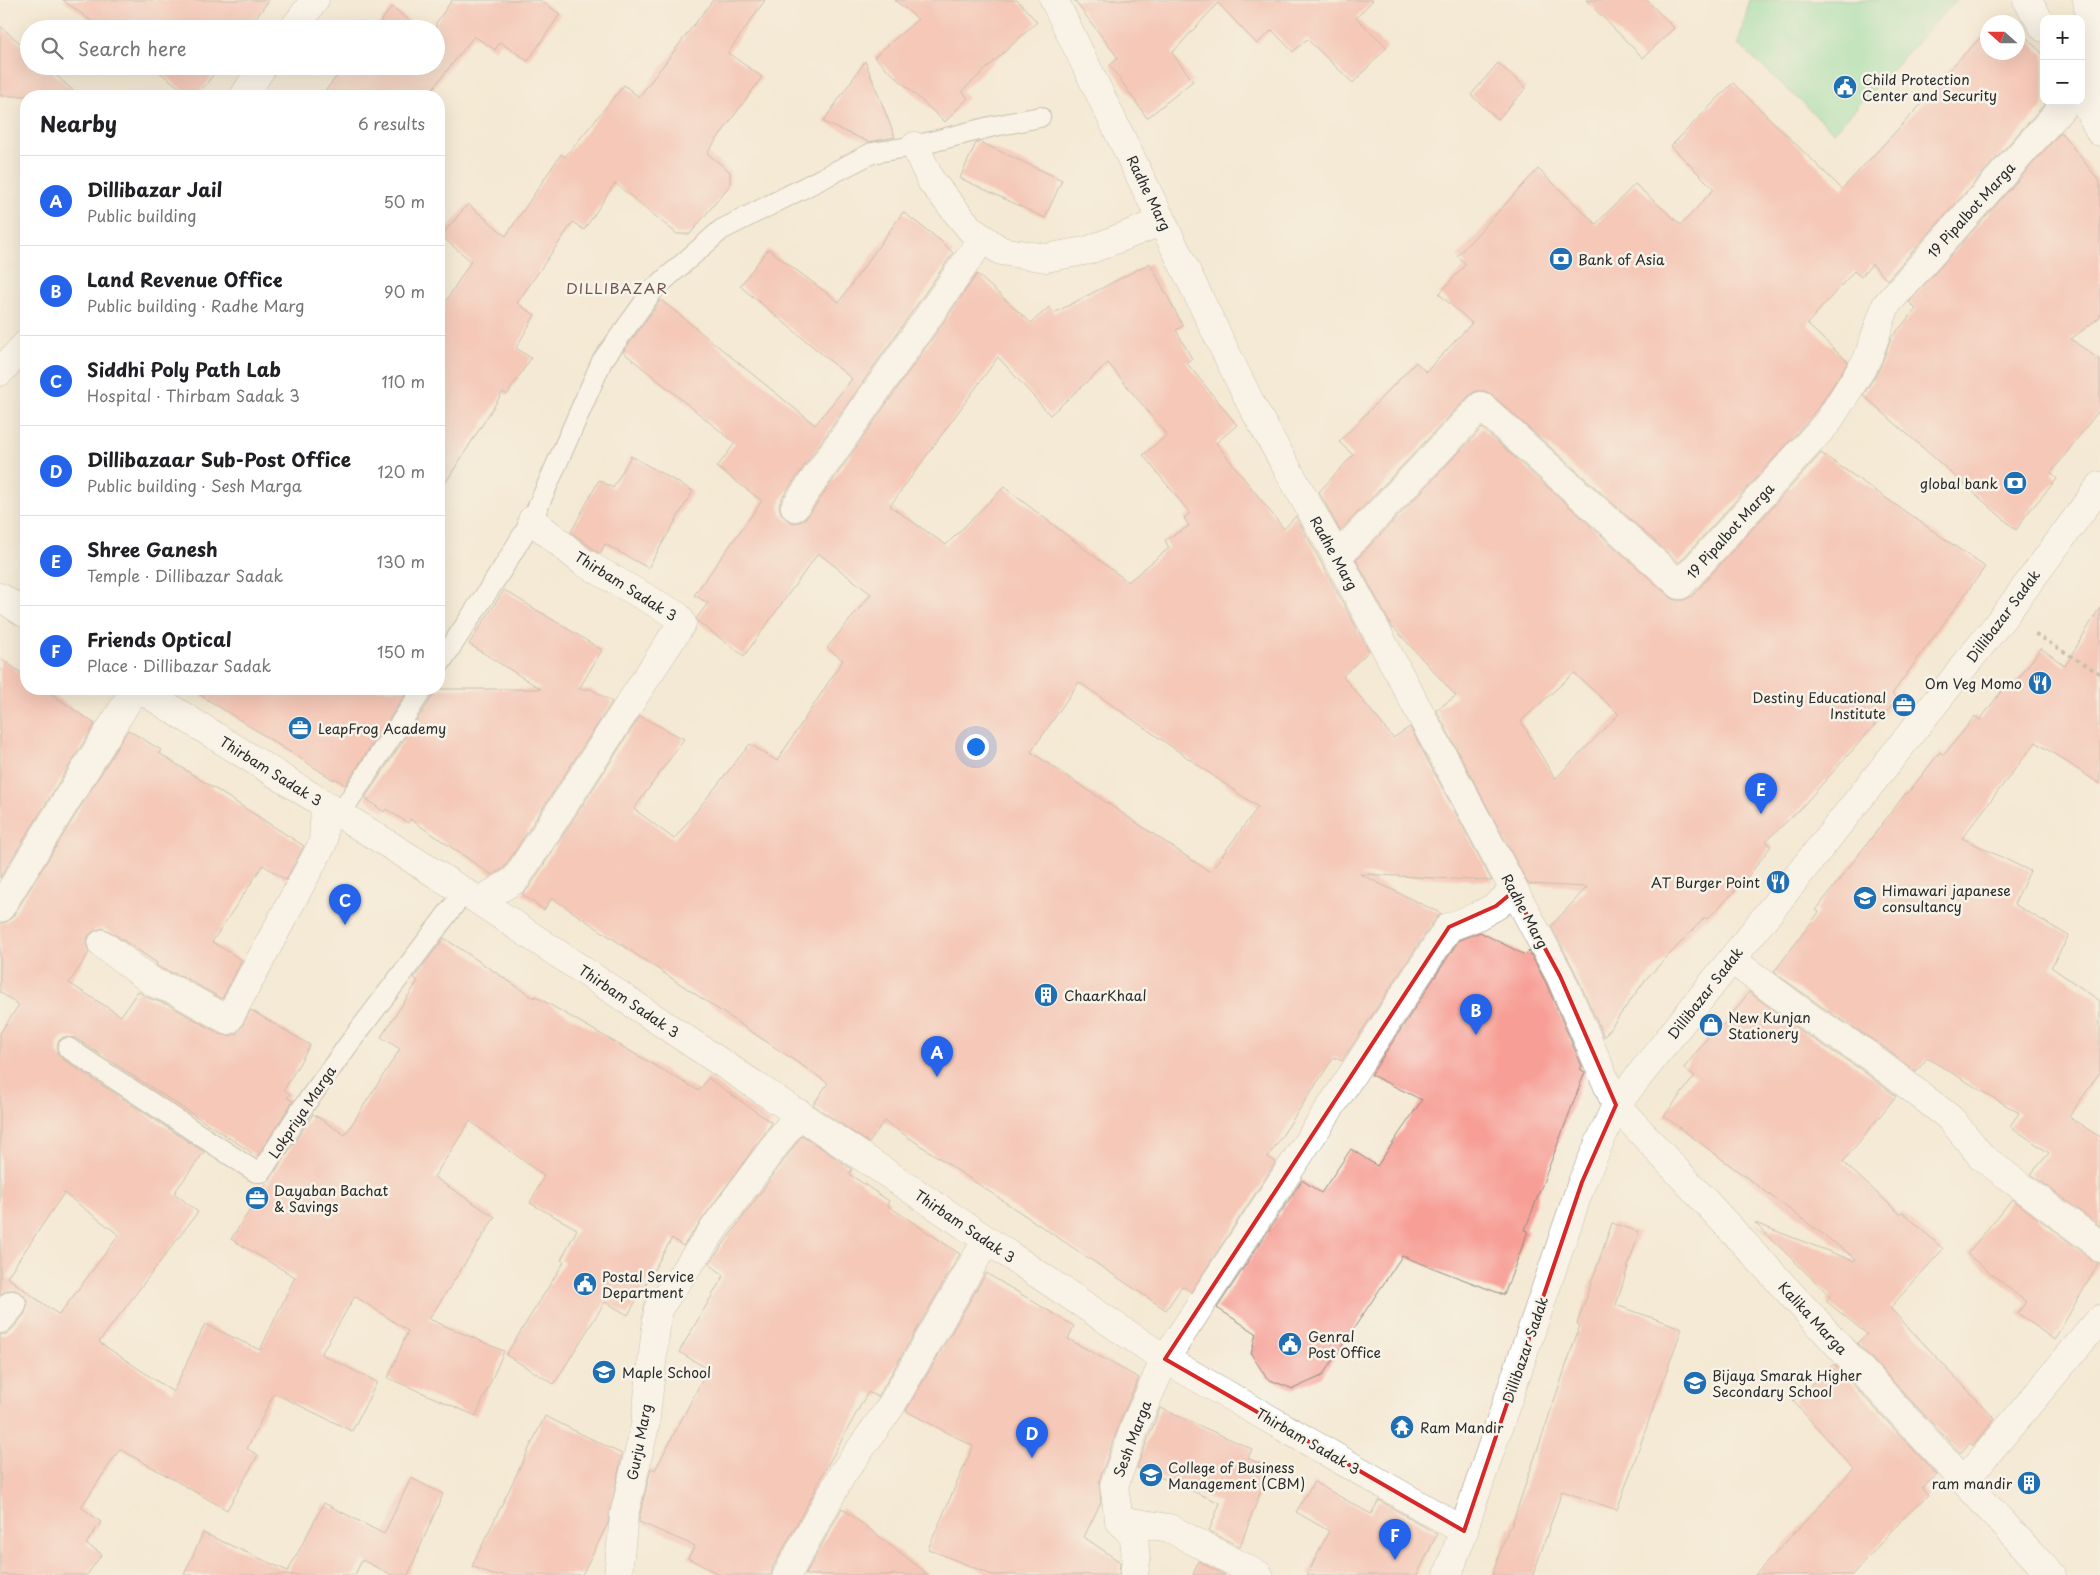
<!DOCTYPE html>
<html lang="en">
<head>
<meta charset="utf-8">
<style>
  body { margin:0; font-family:"Playpen Sans",sans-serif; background:#f6f6f6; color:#202124 }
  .controls { position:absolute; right:15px; top:15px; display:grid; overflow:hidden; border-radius:10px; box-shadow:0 5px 20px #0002 }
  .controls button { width:45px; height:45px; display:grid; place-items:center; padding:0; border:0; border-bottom:1px solid #e0e0e0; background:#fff; color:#202124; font:25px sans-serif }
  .compass { position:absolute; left:1980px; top:15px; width:45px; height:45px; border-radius:50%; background:#fff; box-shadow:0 5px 20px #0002; rotate:291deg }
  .you { position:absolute; left:975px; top:746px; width:18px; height:18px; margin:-12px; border:4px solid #fff; border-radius:50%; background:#1a73e8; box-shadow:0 0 0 8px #1a73e833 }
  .badge { display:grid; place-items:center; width:32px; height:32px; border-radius:50%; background:#2563eb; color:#fff; font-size:16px; font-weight:700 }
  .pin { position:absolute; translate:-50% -41px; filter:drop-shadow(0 1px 2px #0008) }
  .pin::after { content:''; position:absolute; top:26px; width:18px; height:15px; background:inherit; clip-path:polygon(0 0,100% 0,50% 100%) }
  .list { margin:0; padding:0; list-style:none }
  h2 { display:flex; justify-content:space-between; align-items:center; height:65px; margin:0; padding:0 20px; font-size:21px }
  h2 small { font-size:16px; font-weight:400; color:#757577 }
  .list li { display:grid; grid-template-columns:32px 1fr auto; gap:15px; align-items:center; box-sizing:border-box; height:90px; padding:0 20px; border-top:1px solid #e0e0e0 }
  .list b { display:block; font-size:19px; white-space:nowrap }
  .list p { margin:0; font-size:16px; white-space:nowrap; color:#757577 }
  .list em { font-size:16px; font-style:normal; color:#757577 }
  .icon { flex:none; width:28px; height:28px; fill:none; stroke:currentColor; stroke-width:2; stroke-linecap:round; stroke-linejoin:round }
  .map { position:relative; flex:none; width:2100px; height:1575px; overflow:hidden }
  .search { position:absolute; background:#fff; box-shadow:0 5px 20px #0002; left:20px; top:20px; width:425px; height:55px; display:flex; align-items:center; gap:12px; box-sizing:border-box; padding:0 18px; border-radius:28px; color:#757577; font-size:19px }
  .panel { position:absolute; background:#fff; box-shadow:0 5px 20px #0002; left:20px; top:90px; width:425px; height:605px; border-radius:20px }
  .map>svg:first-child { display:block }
</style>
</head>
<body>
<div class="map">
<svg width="2100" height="1575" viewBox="0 0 2100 1575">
  <rect width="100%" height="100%" fill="#f7f3e8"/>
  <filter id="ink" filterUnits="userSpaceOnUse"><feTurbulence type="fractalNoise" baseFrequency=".02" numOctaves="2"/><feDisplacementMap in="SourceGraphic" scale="10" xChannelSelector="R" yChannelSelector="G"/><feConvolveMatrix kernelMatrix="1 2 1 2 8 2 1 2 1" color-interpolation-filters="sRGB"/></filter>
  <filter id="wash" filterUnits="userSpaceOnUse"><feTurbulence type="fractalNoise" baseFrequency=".0096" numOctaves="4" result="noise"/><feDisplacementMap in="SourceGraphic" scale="20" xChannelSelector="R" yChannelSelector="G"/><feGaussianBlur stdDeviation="1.12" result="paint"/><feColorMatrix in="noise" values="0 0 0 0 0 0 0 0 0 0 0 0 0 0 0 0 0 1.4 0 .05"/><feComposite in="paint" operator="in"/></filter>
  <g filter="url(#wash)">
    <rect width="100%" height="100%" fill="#f4e9d4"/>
    <polygon fill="#87dea2" stroke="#598466" points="1750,0 1956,0 1834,132 1738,44"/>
    <g id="blocks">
      <g fill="#f79f96" fill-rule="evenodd">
        <polygon points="63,0 269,0 248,29 102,29"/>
        <polygon points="452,0 540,0 560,14 528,61 500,42 495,50 474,36 427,96 321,96 345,66 436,66 436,23"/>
        <polygon points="713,0 765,0 728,53 762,77 707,153 730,172 730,185 690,234 677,234 615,183 584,230 573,222 517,303 535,315 516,348 531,358 507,395 503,392 439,493 439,312 471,261 441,236 468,204 506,236 561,154 565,157 624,85 639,97"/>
        <polygon points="895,0 1017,0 1037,22 962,91 968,98 945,122 874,57 918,19"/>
        <polygon points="1074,0 1373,0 1356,18 1387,47 1353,83 1307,39 1293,52 1272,30 1257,44 1218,3 1172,53 1193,81 1147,118 1110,65 1118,58"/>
        <polygon points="1586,0 1647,0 1674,28 1643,58"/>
        <polygon points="392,7 420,29 375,29"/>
        <polygon points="0,26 29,51 29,66 46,66 79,96 0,96"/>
        <polygon points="1988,30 1988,52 2018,52 2018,30 2044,55 2044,105 1887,280 1872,264 1861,277 1854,271 1807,324 1848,362 1820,405 1807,422 1679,563 1491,394 1484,391 1476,391 1470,395 1340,531 1319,492 1353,455 1339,442 1416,362 1426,372 1472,323 1439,294 1466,264 1457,256 1538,169 1596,224 1635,184 1681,225 1714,189 1671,146 1733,83 1842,189 1944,80 1941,78"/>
        <polygon points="865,61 895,137 869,142 823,122"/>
        <polygon points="1498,63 1526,88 1498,119 1471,95"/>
        <polygon points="151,66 220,66 197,96 191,96"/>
        <polygon points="2061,132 2100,182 2100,317 2071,339 2100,360 2100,409 2051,473 2057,479 2026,515 2016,530 1863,395 1880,368 1891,338 1916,309 1909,302"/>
        <polygon points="980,142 1062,180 1045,218 960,178 976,143"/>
        <path d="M903,212L941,241L953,253L782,498L779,506L781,513L786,519L794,523L802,521L808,516L977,274L1031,323L1049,307L1054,313L1150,263L1183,326L1176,330L1192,359L1186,362L1237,425L1216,443L1284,529L1296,516L1369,651L1343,676L1393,738L1410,727L1492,881L1360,874L1442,914L1436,918L1342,1061L1334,1057L1268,1157L1276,1162L1191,1292L1182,1286L1166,1310L884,1121L869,1143L813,1105L828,1083L552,898L544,910L522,894L528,889L640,716L684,739L634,809L674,839L750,744L777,761L843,660L827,648L871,594L818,553L744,656L697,621L696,619L708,603L694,595L762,501L717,467L735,443L623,352L661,300L815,425L852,379L740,286L768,249L839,302ZM998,357L1050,415L1108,363L1167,435L1143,455L1190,513L1184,518L1189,526L1165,540L1169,548L1128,582L1004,487L946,545L890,506ZM1079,682L1258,807L1210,872L1031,752Z"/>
        <path d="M1482,428L1670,597L1676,600H1684L1692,596L1821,453L1985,567L1892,694L1898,699L1800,809L1766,841L1771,846L1744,882L1707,919L1705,917L1646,979L1604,1037L1574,970L1551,926L1587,887L1528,884L1436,710L1456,696L1394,628L1393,629L1356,560ZM1574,673L1619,714L1555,779L1521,721Z"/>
        <polygon points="631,456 693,491 648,568 605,544 600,554 571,532 599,480 613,488"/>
        <polygon points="504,590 602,650 579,689 591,689 612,702 504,868 492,875 410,819 408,823 386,809 384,812 365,798 433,696 435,689 541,689 469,644"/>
        <polygon points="2100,607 2100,784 2036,742 1962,838 2030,871 2014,904 2069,936 2051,967 2100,1001 2100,1072 2069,1117 2100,1137 2100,1226 2031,1174 2049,1153 2010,1126 2019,1113 1927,1058 1916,1072 1878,1043 1822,1007 1774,972 1819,912 1816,910 1906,793 1907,794 1940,752 1944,755 1975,716 1980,720 2006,685 2011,689 2041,648 2065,666"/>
        <polygon points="0,658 26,676 26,689 44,689 95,724 0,878"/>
        <polygon points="191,689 409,689 345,785 335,778 334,780"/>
        <path d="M128,730L161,750L159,753L304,846L286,880L263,865L212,942L242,960L222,999L184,977L162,969L156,965L157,963L111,932L103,928L95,930L89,935L86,943L89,953L69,983L121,1016L138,991L148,998L169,1005L220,1034L228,1036L236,1034L241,1028L251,1010L310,1045L284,1090L290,1094L287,1098L293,1101L257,1156L75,1038L63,1037L58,1042L57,1053L61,1058L204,1152L174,1193L198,1212L99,1342L173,1392L205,1324L260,1350L295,1277L231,1239L313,1114L345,1135L400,1049L381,1037L418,981L414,978L444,938L534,998L535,996L699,1091L708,1078L772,1123L683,1246L672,1238L628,1315L605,1302L554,1384L506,1355L564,1262L561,1260L577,1229L530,1203L544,1176L470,1121L434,1177L495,1217L429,1319L504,1351L476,1416L388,1378L408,1331L355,1296L321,1354L377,1382L352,1431L274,1393L247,1449L258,1455L227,1510L120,1449L81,1507L101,1522L86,1544L102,1554L87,1575H0V1334H6L12,1329L24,1315L27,1307V1300L22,1294L15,1290H7L0,1295V1033L19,1005L0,992V924L8,921L13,916ZM64,1193L119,1235L59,1315L7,1277Z"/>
        <polygon points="1480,932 1525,955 1529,951 1546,983 1582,1066 1580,1069 1585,1072 1525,1230 1528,1231 1504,1295 1402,1256 1322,1376 1293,1389 1270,1380 1266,1377 1251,1354 1256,1333 1217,1308 1302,1180 1321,1193 1351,1149 1377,1166 1422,1100 1371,1075 1459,940"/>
        <polygon points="1749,992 1804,1033 1859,1068 1896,1096 1843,1162 1900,1214 1903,1212 1943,1249 1890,1308 1995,1419 1973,1446 1970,1443 1960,1453 1857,1343 1867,1334 1826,1301 1830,1296 1755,1223 1854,1261 1856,1259 1664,1116 1695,1076 1684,1068 1719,1023 1723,1026"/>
        <polygon points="802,1135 852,1169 849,1174 889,1201 887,1205 960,1254 878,1397 868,1392 815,1488 816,1489 773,1567 771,1575 720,1575 688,1558 695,1546 639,1522 639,1518 651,1468 655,1470 708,1369 679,1352 724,1275 709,1264"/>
        <polygon points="2012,1199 2080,1250 2089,1259 2099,1263 2054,1340 2018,1313 2026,1302 1967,1254"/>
        <polygon points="1612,1223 1639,1232 1616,1305 1682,1328 1617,1510 1562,1491 1533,1575 1492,1575 1509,1527 1511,1527 1580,1325 1577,1324"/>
        <polygon points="986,1273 1074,1326 1068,1339 1139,1378 1122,1416 1099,1481 1101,1502 1084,1537 1120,1562 1119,1575 992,1575 928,1549 973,1446 906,1411"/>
        <polygon points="1834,1364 1937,1475 1922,1488 1928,1495 1900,1521 1853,1575 1755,1575 1854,1469 1793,1401"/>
        <polygon points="1160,1408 1252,1449 1248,1458 1269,1469 1240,1547 1209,1531 1220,1503 1137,1467"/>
        <polygon points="545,1416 622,1454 608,1523 582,1575 493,1575 472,1566"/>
        <polygon points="411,1478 443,1494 408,1575 392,1575 362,1560 355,1575 184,1575 203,1533 288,1571 324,1503 384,1534"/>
        <polygon points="1314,1482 1371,1514 1379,1500 1437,1534 1417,1575 1307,1575 1329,1531 1296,1512"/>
        <polygon points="842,1508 929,1575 805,1575"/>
        <polygon points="1198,1561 1225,1575 1193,1575"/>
      </g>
    </g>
  </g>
  <g filter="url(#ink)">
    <use href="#blocks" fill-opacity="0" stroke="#908a80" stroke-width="1"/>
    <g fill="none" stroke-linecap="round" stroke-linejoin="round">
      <g stroke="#908a80" stroke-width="22">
        <g id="lane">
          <polyline points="439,665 501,571 532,520 602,361 654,289 721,230 872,153 915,146 990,127 1040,117"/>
          <polyline points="340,814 423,689"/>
          <polyline points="68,1048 256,1172 261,1172 301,1110 351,1041 464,892"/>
        </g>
      </g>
      <g stroke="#908a80" stroke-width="29">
        <g id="street">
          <polyline points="2027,0 2044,28"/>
          <polyline points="2087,0 2100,99"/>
          <polyline points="293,29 315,0"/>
          <polyline points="2081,94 2100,132"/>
          <polyline points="244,96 263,66"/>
          <polyline points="915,146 931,181 971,230 1001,251 1046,258 1089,250 1163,221"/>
          <polyline points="0,372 26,344"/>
          <polyline points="795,507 983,238"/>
          <polyline points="1337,557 1481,406 1680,585 1828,422 1867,360 1886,305 2068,101"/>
          <polyline points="479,901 515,880 682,623 678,616 583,562 532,520"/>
          <polyline points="0,908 135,689"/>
          <polyline points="102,944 154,983 176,991 228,1020 323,843 325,805"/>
          <polyline points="1732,960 1813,1020 1868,1055 1950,1118 1982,1157 2090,1238 2100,1248"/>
          <polyline points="1616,1105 2051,1575"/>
          <polyline points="0,1319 12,1305"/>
          <polyline points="1964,1481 2100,1319"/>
          <polyline points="1119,1520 1169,1528 1259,1575"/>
          <polyline points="618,1575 624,1515 645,1426 658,1309 720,1220 799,1113"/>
          <polyline points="787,1575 843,1473 889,1409 986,1241"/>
          <polyline points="1134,1575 1136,1561 1134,1537 1119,1520 1114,1486 1137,1421 1165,1359 1449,927 1476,917 1496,906 1514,891"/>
        </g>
      </g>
      <g stroke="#908a80" stroke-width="29">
        <g id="secondary">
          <polyline points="1054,0 1251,404 1337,557 1560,976 1616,1105"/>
          <polyline points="0,597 26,614"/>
          <polyline points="140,689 479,901 1165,1359 1464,1531"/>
          <polyline points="1448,1575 1582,1182 1616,1105 2004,616 2100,486"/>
        </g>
      </g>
      <polyline stroke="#908a80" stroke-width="3" stroke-dasharray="4 4" stroke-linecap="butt" points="2035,634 2100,674"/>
      <use href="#lane" stroke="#fff" stroke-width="20"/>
      <use href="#street" stroke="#fff" stroke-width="28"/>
      <use href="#secondary" stroke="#fff" stroke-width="28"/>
    </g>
  </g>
  <path d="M0 0H2100V1575H0ZM1514,891L1560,976L1616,1105L1582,1182L1464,1531L1165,1359L1449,927L1496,906Z" fill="#f4e9d4" fill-opacity=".55" fill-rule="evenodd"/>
  <path fill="none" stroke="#d62828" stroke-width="4" stroke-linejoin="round" d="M1514,891L1560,976L1616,1105L1582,1182L1464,1531L1165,1359L1449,927L1496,906Z"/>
  <defs>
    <g id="civic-disc" transform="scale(1.25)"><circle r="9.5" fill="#1f6fb2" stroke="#f7f3e8"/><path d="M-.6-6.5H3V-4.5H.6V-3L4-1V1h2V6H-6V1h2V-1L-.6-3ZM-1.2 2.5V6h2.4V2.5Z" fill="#fff"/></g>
    <g id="bank-disc" transform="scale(1.25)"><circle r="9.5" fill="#1f6fb2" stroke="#f7f3e8"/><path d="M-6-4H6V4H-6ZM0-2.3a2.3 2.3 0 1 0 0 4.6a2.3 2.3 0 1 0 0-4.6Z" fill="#fff"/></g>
    <g id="restaurant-disc" transform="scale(1.25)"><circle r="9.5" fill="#1f6fb2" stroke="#f7f3e8"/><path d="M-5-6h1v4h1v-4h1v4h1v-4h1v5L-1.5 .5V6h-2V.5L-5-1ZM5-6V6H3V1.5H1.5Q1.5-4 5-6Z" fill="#fff"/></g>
    <g id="office-disc" transform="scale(1.25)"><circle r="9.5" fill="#1f6fb2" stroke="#f7f3e8"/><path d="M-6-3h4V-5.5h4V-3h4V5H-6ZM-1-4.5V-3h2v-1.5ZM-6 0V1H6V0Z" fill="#fff"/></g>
    <g id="school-disc" transform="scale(1.25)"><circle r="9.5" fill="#1f6fb2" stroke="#f7f3e8"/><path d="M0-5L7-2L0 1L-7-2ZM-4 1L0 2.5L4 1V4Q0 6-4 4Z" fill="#fff"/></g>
    <g id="building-disc" transform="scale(1.25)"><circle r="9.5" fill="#1f6fb2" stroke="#f7f3e8"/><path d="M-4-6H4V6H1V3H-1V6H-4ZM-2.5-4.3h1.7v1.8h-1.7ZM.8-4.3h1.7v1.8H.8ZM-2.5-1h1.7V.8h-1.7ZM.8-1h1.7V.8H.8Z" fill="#fff"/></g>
    <g id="shop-disc" transform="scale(1.25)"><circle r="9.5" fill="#1f6fb2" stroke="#f7f3e8"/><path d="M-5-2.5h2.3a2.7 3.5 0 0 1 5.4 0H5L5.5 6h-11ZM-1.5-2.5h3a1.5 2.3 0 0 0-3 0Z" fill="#fff"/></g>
    <g id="temple-disc" transform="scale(1.25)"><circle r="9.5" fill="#1f6fb2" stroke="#f7f3e8"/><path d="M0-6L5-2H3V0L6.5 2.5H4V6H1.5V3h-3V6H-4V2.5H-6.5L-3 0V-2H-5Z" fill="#fff"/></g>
    <g id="university-disc" transform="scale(1.25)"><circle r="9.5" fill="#1f6fb2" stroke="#f7f3e8"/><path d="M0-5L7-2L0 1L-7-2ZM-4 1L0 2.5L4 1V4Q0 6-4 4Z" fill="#fff"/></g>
  </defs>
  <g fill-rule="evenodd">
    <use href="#civic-disc" x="1845" y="87"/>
    <use href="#bank-disc" x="1561" y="259"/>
    <use href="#bank-disc" x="2015" y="483"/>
    <use href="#restaurant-disc" x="2040" y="683"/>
    <use href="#office-disc" x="1904" y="705"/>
    <use href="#office-disc" x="300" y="728"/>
    <use href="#restaurant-disc" x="1778" y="882"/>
    <use href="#school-disc" x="1865" y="898"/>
    <use href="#building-disc" x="1046" y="995"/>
    <use href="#shop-disc" x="1711" y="1025"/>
    <use href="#office-disc" x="257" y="1198"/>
    <use href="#civic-disc" x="585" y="1284"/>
    <use href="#civic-disc" x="1290" y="1344"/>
    <use href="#school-disc" x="604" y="1372"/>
    <use href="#school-disc" x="1695" y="1383"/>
    <use href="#temple-disc" x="1402" y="1427"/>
    <use href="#university-disc" x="1151" y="1475"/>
    <use href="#building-disc" x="2029" y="1483"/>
  </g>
  <g text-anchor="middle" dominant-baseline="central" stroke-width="5" stroke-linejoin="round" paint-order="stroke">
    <g font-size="14" fill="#2b2b2b" stroke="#f7f3e8" text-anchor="start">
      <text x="1862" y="79">Child Protection<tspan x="1862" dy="16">Center and Security</tspan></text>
      <text x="1578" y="259">Bank of Asia</text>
      <text x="1998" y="483" text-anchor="end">global bank</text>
      <text x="2022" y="683" text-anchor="end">Om Veg Momo</text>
      <text x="1886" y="697" text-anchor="end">Destiny Educational<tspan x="1886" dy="16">Institute</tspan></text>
      <text x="318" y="728">LeapFrog Academy</text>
      <text x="1760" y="882" text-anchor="end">AT Burger Point</text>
      <text x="1882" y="890">Himawari japanese<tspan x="1882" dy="16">consultancy</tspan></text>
      <text x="1064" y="995">ChaarKhaal</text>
      <text x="1728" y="1017">New Kunjan<tspan x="1728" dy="16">Stationery</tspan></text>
      <text x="274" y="1190">Dayaban Bachat<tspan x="274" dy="16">&amp; Savings</tspan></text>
      <text x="602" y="1276">Postal Service<tspan x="602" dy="16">Department</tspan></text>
      <text x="1308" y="1336">Genral<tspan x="1308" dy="16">Post Office</tspan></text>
      <text x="622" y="1372">Maple School</text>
      <text x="1712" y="1375">Bijaya Smarak Higher<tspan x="1712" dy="16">Secondary School</tspan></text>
      <text x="1420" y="1427">Ram Mandir</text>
      <text x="1168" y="1467">College of Business<tspan x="1168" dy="16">Management (CBM)</tspan></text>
      <text x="2012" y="1483" text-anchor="end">ram mandir</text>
    </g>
    <g font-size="14" fill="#2b2b2b" stroke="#f7f3e8">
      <text transform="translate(1149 193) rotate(64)">Radhe Marg</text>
      <text transform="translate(1971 210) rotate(-48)">19 Pipalbot Marga</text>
      <text transform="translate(1730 531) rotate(-48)">19 Pipalbot Marga</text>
      <text transform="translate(1334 553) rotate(61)">Radhe Marg</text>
      <text transform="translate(626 586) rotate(32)">Thirbam Sadak 3</text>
      <text transform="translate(2003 616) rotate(-53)">Dillibazar Sadak</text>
      <text transform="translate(271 771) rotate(32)">Thirbam Sadak 3</text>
      <text transform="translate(1525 911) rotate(62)">Radhe Marg</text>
      <text transform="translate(1705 993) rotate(-52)">Dillibazar Sadak</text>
      <text transform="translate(629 1001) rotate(34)">Thirbam Sadak 3</text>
      <text transform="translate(302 1112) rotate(-56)">Lokpriya Marga</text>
      <text transform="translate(965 1226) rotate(34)">Thirbam Sadak 3</text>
      <text transform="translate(1813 1318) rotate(47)">Kalika Marga</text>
      <text transform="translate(1525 1350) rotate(-71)">Dillibazar Sadak</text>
      <text transform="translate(1132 1439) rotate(-69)">Sesh Marga</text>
      <text transform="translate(1308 1441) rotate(30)">Thirbam Sadak 3</text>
      <text transform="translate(639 1442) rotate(-79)">Gurju Marg</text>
    </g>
    <g font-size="15" letter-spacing="1" fill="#725450" stroke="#f7f3e8">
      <text x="617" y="287">DILLIBAZAR</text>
    </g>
  </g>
</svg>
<div class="controls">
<button>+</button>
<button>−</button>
</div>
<svg class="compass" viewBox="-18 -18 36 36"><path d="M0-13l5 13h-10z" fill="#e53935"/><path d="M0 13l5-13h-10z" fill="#757577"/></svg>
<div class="you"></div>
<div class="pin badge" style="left:937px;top:1077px">A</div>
<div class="pin badge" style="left:1476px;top:1035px">B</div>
<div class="pin badge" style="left:345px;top:925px">C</div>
<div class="pin badge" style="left:1032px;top:1458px">D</div>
<div class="pin badge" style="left:1761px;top:814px">E</div>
<div class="pin badge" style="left:1395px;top:1560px">F</div>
<div class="search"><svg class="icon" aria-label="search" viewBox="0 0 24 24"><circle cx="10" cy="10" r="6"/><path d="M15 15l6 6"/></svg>Search here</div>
<section class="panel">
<h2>Nearby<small>6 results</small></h2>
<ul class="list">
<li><span class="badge">A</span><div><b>Dillibazar Jail</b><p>Public building</p></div><em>50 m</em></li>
<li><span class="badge">B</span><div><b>Land Revenue Office</b><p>Public building · Radhe Marg</p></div><em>90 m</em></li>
<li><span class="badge">C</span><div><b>Siddhi Poly Path Lab</b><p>Hospital · Thirbam Sadak 3</p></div><em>110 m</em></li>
<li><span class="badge">D</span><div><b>Dillibazaar Sub-Post Office</b><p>Public building · Sesh Marga</p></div><em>120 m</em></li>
<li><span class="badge">E</span><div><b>Shree Ganesh</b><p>Temple · Dillibazar Sadak</p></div><em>130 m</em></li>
<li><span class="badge">F</span><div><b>Friends Optical</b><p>Place · Dillibazar Sadak</p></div><em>150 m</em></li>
</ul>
</section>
</div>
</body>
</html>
